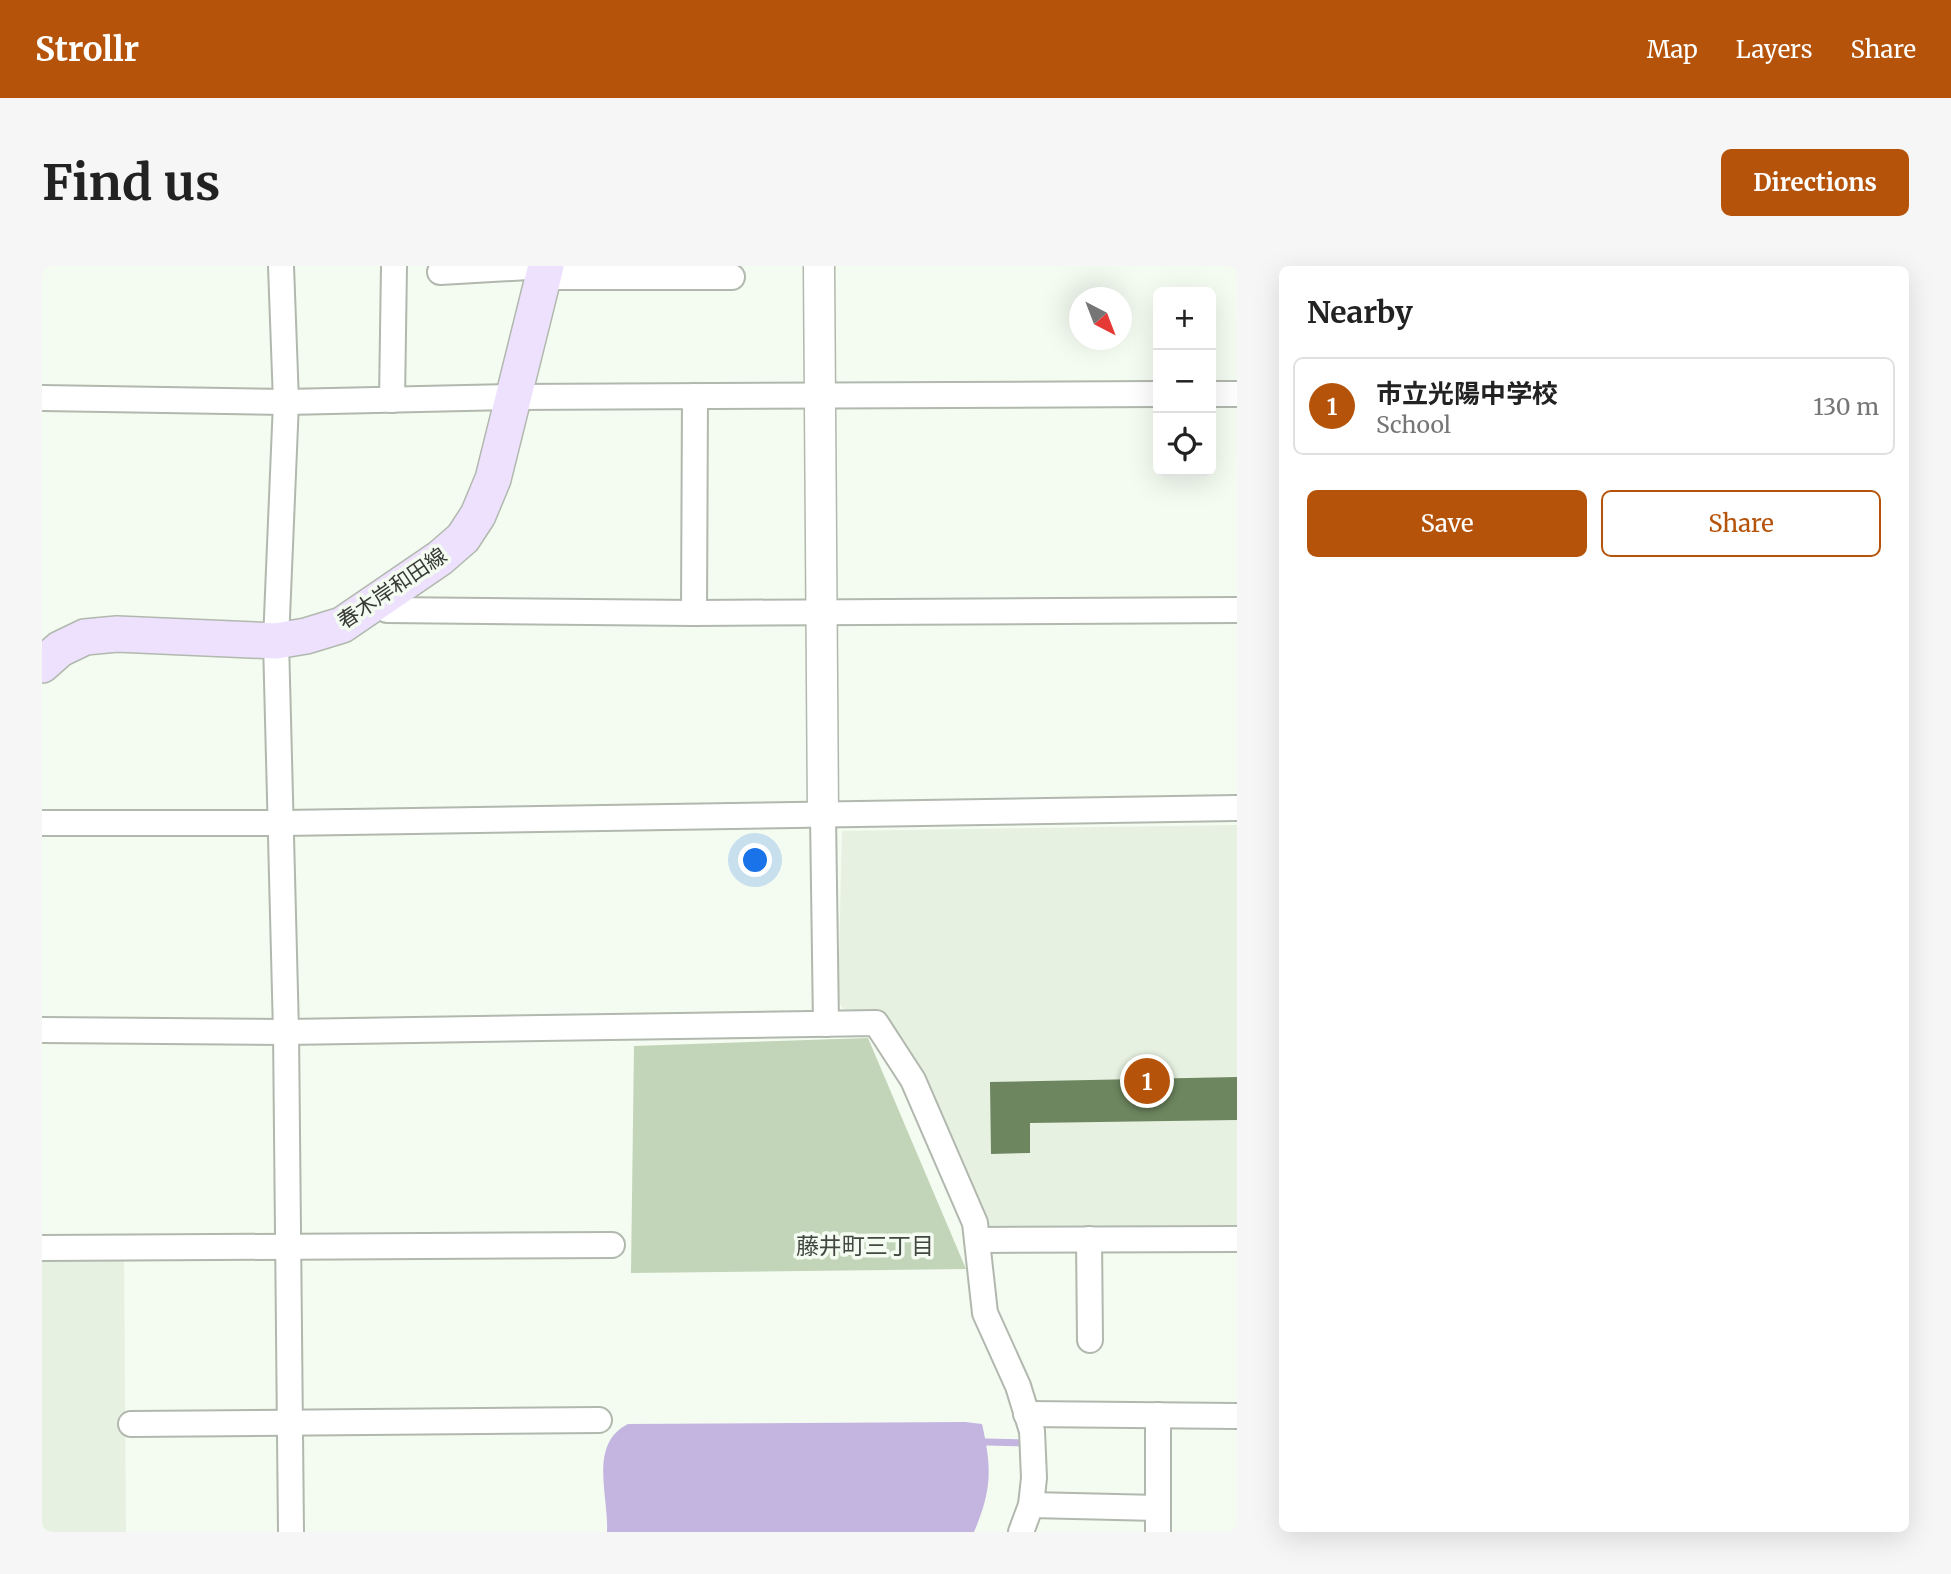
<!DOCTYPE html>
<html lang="en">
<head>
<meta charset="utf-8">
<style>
  body { margin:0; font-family:Merriweather,"Noto Sans JP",serif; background:#f6f6f6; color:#222 }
  .controls { position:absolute; right:21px; top:21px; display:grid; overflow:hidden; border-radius:10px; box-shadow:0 7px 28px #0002 }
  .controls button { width:63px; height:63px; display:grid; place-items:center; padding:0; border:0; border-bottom:2px solid #e0e0e0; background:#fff; color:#222; font:35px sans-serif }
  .compass { position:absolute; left:1027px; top:21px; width:63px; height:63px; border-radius:50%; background:#fff; box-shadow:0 7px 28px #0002; rotate:138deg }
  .you { position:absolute; left:714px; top:595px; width:24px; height:24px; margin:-18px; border:5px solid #fff; border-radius:50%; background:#1a73e8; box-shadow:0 0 0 10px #1a73e833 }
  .badge { display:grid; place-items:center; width:46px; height:46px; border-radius:50%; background:#b45309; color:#fff; font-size:23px; font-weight:700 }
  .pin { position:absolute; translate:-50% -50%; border:4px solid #fff; box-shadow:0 2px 7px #0006 }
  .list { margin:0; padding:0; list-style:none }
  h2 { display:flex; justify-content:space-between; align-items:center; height:91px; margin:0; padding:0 28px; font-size:30px }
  h2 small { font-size:23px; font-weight:400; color:#767676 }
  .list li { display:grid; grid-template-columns:46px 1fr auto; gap:21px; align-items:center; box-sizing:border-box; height:98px; margin:0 14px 14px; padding:0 14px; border:2px solid #e0e0e0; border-radius:10px }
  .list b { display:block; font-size:26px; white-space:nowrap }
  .list p { margin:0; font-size:23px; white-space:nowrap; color:#767676 }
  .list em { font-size:23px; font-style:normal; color:#767676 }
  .actions { display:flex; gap:14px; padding:21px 28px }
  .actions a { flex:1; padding:16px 0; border:2px solid #b45309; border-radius:10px; text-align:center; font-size:24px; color:#b45309 }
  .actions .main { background:#b45309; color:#fff }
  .icon { flex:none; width:38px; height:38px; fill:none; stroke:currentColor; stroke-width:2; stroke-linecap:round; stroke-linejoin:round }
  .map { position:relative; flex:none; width:1195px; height:1266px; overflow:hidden; border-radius:10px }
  header { display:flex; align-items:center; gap:42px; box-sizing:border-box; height:98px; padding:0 35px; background:#b45309; color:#fff }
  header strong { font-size:33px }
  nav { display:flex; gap:38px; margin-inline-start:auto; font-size:24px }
  .intro { display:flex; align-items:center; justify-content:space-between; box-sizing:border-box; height:168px; padding:0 42px }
  h1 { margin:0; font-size:49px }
  .button { padding:18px 32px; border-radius:10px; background:#b45309; color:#fff; font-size:24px; font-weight:700 }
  main { display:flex; gap:42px; padding:0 42px }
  aside { flex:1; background:#fff; border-radius:10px; box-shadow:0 7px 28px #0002 }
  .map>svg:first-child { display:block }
</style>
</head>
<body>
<header>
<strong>Strollr</strong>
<nav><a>Map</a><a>Layers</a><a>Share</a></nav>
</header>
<div class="intro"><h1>Find us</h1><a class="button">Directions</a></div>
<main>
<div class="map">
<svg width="1195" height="1266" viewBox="0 0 1195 1266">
  <rect width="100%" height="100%" fill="#f4fbf1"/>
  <g fill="#e6f1e1">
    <polygon points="1195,559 1195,961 946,963 840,746 801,743 796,734 800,565"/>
    <polygon points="82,991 84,1266 0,1266 0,993"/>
  </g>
  <polygon fill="#c2d5b8" points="826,772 924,1003 589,1007 592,780"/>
  <path fill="#c3b4e0" d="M923,1156L940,1158C950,1202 950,1224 932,1266H565C567,1230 546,1178 586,1158Z"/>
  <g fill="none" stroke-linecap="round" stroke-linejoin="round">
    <polyline stroke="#c3b4e0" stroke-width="7" points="944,1176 981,1177"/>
  </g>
  <polygon fill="#6d865f" points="1195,811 1195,854 988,857 988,887 949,888 948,816"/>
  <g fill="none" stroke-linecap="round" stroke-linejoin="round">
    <g stroke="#b1b8ae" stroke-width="28">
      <g id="minor">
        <polyline points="239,0 244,136 234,375 244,766 249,1266"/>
        <polyline points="398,6 504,0"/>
        <polyline points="502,11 690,11"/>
        <polyline points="1169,128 1195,128"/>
        <polyline points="0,132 244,136 471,131 1116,128"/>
        <polyline points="350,134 352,0"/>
        <polyline points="335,335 345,344 652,347 1195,344"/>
        <polyline points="652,347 653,130"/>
        <polyline points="781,550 784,758"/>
        <polyline points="0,557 241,557 1195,542"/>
        <polyline points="0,764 244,766 834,757 871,814 933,957 943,1047 976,1120 990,1165 992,1212 989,1239 979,1266"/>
        <polyline points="1047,973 1048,1074"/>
        <polyline points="935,974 1195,973"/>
        <polyline points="0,982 570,979"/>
        <polyline points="984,1148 1195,1150"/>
        <polyline points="1116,1149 1116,1266"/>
        <polyline points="89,1158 557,1154"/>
        <polyline points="989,1239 1116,1242"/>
      </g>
    </g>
    <g stroke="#b1b8ae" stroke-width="33">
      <polyline id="tertiary" points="777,0 781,550"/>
    </g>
    <g stroke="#b1b8ae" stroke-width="38">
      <polyline id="secondary" points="0,399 18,383 43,371 75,368 234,375 264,370 300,359 398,292 421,272 436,249 451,213 504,0"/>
    </g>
    <use href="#minor" stroke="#fff" stroke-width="24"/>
    <use href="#tertiary" stroke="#fff" stroke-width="30"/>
    <use href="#secondary" stroke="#ede1fe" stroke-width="35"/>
  </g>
  <g text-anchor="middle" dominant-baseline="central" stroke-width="7" stroke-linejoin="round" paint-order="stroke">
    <g font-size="21" fill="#383a36" stroke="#f4fbf1">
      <text transform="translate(350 322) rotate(-34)">春木岸和田線</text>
    </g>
    <g font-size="23" fill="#424840" stroke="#f4fbf1">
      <text x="823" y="979">藤井町三丁目</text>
    </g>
  </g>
</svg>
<div class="controls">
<button>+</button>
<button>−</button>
<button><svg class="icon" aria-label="locate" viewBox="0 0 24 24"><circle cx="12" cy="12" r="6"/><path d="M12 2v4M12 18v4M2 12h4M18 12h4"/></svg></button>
</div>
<svg class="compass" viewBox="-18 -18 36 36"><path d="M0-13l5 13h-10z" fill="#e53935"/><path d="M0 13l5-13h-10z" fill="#767676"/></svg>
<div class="you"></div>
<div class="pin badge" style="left:1105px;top:815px">1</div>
</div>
<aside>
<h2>Nearby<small></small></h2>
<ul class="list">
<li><span class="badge">1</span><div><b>市立光陽中学校</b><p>School</p></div><em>130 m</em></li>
</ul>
<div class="actions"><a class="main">Save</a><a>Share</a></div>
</aside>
</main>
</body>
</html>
